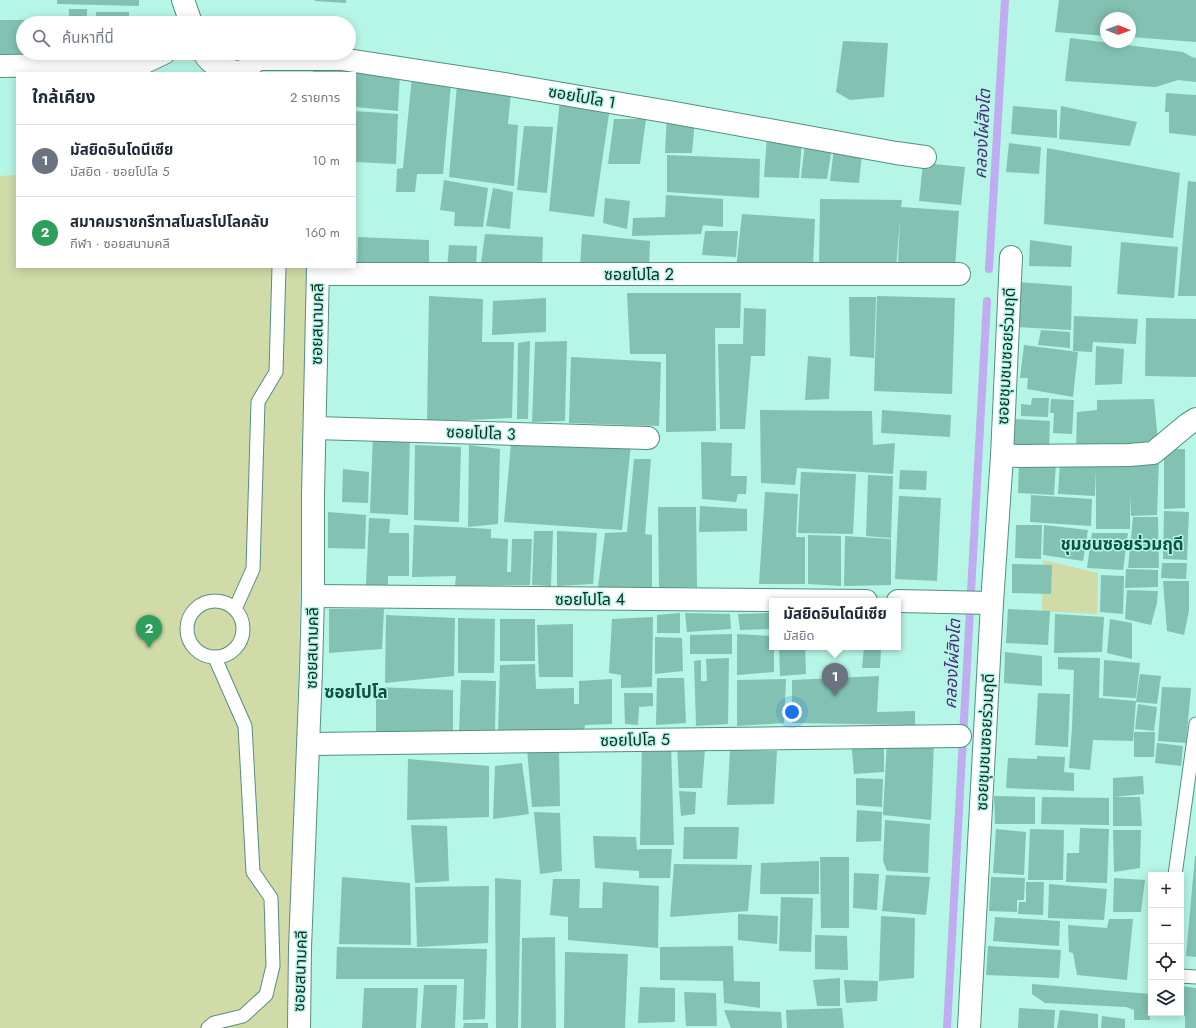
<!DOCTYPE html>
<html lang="th">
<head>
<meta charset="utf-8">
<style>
  body { margin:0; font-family:Jost,"Noto Sans Thai",sans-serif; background:#f6f6f7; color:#1f2937 }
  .controls { position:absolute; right:12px; bottom:12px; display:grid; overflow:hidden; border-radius:0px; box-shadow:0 2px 10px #0003 }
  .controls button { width:36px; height:36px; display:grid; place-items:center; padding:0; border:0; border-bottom:1px solid #e0e1e3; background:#fff; color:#1f2937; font:20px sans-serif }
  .compass { position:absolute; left:1100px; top:12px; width:36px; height:36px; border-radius:50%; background:#fff; box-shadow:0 2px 10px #0003; rotate:91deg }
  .you { position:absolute; left:792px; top:712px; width:14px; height:14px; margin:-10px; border:3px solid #fff; border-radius:50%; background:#1a73e8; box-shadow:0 0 0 6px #1a73e833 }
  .badge { display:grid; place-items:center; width:26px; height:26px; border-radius:50%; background:#a71b60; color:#fff; font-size:13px; font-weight:700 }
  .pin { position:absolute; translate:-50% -33px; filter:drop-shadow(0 1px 2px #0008) }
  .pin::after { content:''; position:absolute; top:21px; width:14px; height:12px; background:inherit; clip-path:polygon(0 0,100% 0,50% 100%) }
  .popup { position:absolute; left:769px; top:598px; width:132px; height:52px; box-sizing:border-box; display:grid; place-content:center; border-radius:0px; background:#fff; filter:drop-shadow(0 1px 3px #0005); font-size:13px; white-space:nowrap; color:#747a83 }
  .popup b { font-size:15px; color:#1f2937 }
  .popup::after { content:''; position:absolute; left:50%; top:100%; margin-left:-8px; border:8px solid transparent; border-top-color:#fff }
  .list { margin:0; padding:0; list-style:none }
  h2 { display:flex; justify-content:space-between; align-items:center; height:52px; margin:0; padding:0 16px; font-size:17px }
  h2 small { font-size:13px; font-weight:400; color:#747a83 }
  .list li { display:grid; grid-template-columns:26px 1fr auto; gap:12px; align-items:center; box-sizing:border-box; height:72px; padding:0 16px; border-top:1px solid #e0e1e3 }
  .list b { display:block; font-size:15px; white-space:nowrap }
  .list p { margin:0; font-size:13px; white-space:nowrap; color:#747a83 }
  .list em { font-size:13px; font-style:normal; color:#747a83 }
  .icon { flex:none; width:22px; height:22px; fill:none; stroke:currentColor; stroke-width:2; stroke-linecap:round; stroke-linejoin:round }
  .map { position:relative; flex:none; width:1196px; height:1028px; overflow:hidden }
  .search { position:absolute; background:#fff; box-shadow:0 2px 10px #0003; left:16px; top:16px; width:340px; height:44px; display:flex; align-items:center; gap:10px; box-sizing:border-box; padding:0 14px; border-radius:22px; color:#747a83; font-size:15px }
  .panel { position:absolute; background:#fff; box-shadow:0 2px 10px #0003; left:16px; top:72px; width:340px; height:196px; border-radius:0px }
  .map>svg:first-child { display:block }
</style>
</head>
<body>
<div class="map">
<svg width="1196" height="1028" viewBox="0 0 1196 1028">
  <rect width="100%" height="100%" fill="#b5f6e6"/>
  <g fill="#d1dba8">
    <polygon points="17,175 17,267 308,267 290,1028 0,1028 0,176"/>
    <polygon points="1043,560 1098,573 1097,614 1042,611"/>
  </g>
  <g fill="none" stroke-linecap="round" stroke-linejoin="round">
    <g stroke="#c0acf1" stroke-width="8">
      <polyline points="989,269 1005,0"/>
      <polyline points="947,1028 987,301"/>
    </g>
  </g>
  <g fill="#83c2b3">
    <polygon points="57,0 139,0 139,6 57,4"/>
    <polygon points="315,0 346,0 346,3 315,1"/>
    <polygon points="1059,0 1196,0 1196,42 1130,37 1130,18 1106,18 1106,36 1055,32"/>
    <rect x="69" y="9" width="18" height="14"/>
    <rect x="96" y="12" width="33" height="11"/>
    <polygon points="0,20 50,20 50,23 23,23 23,53 51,53 51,59 0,60"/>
    <polygon points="1070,38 1183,52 1192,57 1196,58 1196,82 1178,80 1156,87 1065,81"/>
    <polygon points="843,41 888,43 884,97 850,100 836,92"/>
    <polygon points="312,65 400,73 398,111 355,107 355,73 313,73"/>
    <polygon points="412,76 451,84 443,174 417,174 415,192 396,192 397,169 403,168"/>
    <polygon points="457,84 511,92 508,124 518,125 514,186 449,177"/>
    <polygon points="1166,93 1196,95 1196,136 1169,133 1169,112 1165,112"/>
    <polygon points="560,99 610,107 594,217 549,211"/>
    <polygon points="1013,106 1057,110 1057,138 1011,134"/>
    <polygon points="1061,106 1137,122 1130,146 1059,139"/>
    <polygon points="355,111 398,114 396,164 355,162"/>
    <polygon points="667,115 695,120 692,153 665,153"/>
    <polygon points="614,119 646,119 640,164 608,164"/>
    <polygon points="524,126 553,127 547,193 517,190"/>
    <polygon points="767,137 802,142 799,178 764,177"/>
    <polygon points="805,143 832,147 827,179 801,178"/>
    <polygon points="1009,143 1041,147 1039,174 1006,172"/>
    <polygon points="834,148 862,153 859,183 830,181"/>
    <polygon points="1047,148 1180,173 1173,238 1044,224"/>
    <polygon points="667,155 760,159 759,198 667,192"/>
    <polygon points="923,163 965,167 961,205 919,201"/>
    <polygon points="444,180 488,188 483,227 454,226 455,212 440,210"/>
    <polygon points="1188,181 1196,182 1196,296 1178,296"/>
    <polygon points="493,188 513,192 510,229 486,226"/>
    <polygon points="666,195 723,199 723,227 703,225 701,234 632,236 633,218 665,217"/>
    <polygon points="605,198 630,201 627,229 603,223"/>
    <polygon points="820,199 902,200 901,207 959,211 955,268 898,264 900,219 896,268 819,267"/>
    <polygon points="742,214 815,219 813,267 736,269"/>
    <polygon points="705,231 738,231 736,257 702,255"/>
    <polygon points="485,234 543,237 542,269 480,270"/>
    <polygon points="582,234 650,241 649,270 580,268"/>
    <polygon points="358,237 429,240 429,269 357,269"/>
    <polygon points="1030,240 1072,246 1071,267 1029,266"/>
    <polygon points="1121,242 1178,247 1174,298 1117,294"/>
    <polygon points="449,245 477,246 476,270 447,269"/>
    <polygon points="1018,282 1072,286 1071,330 1016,327"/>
    <polygon points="627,293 741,293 740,328 715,328 716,431 666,432 666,354 630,354"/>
    <polygon points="429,296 483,299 482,342 514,342 512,418 427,422"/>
    <polygon points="877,296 955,298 952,394 874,391"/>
    <polygon points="849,297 876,297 874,358 850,356"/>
    <polygon points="546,298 546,332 492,335 493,301"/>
    <polygon points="744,308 766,309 765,356 751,356 745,429 720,429 718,344 743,344"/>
    <polygon points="1074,316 1138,319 1136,344 1093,342 1092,352 1073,351"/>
    <polygon points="1146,318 1196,319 1196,377 1145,376"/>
    <polygon points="1041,330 1070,332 1070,348 1038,345"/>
    <polygon points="530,341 528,419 517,419 518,343"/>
    <polygon points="567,341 565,421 532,422 535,342"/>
    <polygon points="1024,345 1078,352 1073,397 1027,389 1028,378 1020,378"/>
    <polygon points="1096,346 1124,349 1122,384 1095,385"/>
    <polygon points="808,356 831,358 829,399 805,400"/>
    <polygon points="571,357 661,362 659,426 569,423"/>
    <polygon points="1032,398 1049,398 1048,417 1021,416 1021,404 1031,405"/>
    <polygon points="1051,399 1074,400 1072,434 1053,433 1054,413 1050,413"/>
    <polygon points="1154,399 1158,441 1110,450 1110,444 1102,443 1102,450 1076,449 1077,412 1097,410 1097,400"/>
    <polygon points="760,410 872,411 873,445 895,443 893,474 797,468 795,485 761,483"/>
    <polygon points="882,410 951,415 950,437 881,433"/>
    <polygon points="1014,419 1050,421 1049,449 1013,448"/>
    <polygon points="373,434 410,436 408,515 370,513"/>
    <polygon points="701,442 732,443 731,476 747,476 746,494 738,494 736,502 702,499"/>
    <polygon points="511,443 631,444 622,530 504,522"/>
    <polygon points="415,445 461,447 459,522 414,520"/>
    <polygon points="469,445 500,449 498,524 468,527"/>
    <polygon points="1164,449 1185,449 1185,508 1164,509"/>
    <polygon points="634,459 651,459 645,534 652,535 652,588 598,587 605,533 627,532"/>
    <polygon points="1019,461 1056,463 1054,495 1018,493"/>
    <polygon points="1159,461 1157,515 1131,516 1130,494 1130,529 1096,529 1096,467 1095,496 1058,494 1060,462"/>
    <polygon points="343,469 369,472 368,503 342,502"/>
    <polygon points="900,470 927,471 926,490 899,489"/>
    <polygon points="801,472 856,474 853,534 798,533"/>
    <polygon points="868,475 893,476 891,538 866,536"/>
    <polygon points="765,492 798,494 796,537 805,537 805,584 759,584"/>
    <polygon points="1031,495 1092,499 1091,526 1030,522"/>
    <polygon points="899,496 941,498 937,581 895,579"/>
    <polygon points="700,506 747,509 747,531 699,532"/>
    <polygon points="658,507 696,507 697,587 659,588"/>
    <polygon points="1164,511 1189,512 1187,560 1163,559"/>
    <polygon points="328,512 366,515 365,549 328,548"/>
    <polygon points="1133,517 1158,517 1159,568 1128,568"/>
    <polygon points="369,518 390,519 389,533 409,533 409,576 388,576 388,586 366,585"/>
    <polygon points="414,525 491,529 491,538 508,539 507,572 511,572 512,539 532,539 530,585 455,586 456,576 412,577"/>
    <polygon points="1016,525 1042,525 1041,559 1015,558"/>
    <polygon points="1044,525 1088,530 1083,561 1043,555"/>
    <polygon points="534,531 553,531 551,586 532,585"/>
    <polygon points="557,531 597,533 593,584 557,586"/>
    <polygon points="1092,533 1128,533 1123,570 1087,568"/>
    <polygon points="808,535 841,536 841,586 808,584"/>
    <polygon points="845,536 891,539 891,585 844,586"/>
    <polygon points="1162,563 1187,563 1186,579 1161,578"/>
    <polygon points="1012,564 1052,565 1051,594 1012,593"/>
    <polygon points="1126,569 1158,570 1158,587 1125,588"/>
    <polygon points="1101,575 1124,576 1123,614 1100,612"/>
    <polygon points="1163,581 1189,581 1189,611 1184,635 1167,631"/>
    <polygon points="1127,590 1158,591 1157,603 1151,625 1125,619"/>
    <polygon points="329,609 384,609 382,649 329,653"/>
    <polygon points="1008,609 1050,611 1048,645 1006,643"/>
    <polygon points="680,613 680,633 657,633 657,615"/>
    <polygon points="685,613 730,614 731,629 687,632"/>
    <polygon points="772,613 772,629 740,630 738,614"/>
    <polygon points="1055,614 1104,617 1102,652 1054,653"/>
    <polygon points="386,615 455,618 454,676 385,683"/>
    <polygon points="653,617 652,687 621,688 621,675 609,673 612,619"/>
    <polygon points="458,618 495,619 494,673 458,673"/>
    <rect x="500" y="619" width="35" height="42"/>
    <polygon points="1110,619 1132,623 1132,659 1107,653"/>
    <polygon points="573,624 573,677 539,677 537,625"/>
    <polygon points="732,634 732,654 690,654 690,635"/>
    <polygon points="737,634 772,636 772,647 774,647 774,672 737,675"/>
    <polygon points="655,637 682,638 683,671 655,674"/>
    <polygon points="779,647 805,647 806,674 780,676"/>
    <polygon points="864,647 881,647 880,668 862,668"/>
    <polygon points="1005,652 1042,656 1042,686 1004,683"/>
    <polygon points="1058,657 1100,658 1099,698 1136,701 1133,741 1093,740 1090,770 1069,768 1072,728 1074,670 1058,669"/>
    <polygon points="729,658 728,724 696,726 694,661 701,660 701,681 707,681 706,659"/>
    <polygon points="1104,660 1140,663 1136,698 1103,696"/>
    <polygon points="535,664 536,689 574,688 574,704 579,704 579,681 612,679 612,724 585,725 584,734 498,734 500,665"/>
    <polygon points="1140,674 1161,676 1157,704 1136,702"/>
    <polygon points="879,676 877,712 915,711 915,725 792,723 792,680"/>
    <polygon points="657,678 684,678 686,723 656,725"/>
    <polygon points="786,679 784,723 737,726 737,680"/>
    <polygon points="461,680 496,681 495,733 459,733"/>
    <polygon points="376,687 453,690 453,733 376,734"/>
    <polygon points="1162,687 1191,688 1186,743 1158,741"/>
    <polygon points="624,693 653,693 653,706 639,707 638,725 625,724"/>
    <polygon points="1038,693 1070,694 1068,747 1035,745"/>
    <polygon points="1138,704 1157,707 1154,731 1135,729"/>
    <polygon points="1134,732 1155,732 1154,757 1134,757"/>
    <polygon points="884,738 884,772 854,774 851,739"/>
    <polygon points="887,741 934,741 931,820 883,815"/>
    <polygon points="642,742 671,743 674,845 640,845"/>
    <polygon points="677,742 705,749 702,788 679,788"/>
    <polygon points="1157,743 1183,746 1181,766 1155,763"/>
    <polygon points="527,749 559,749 560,806 532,807"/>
    <polygon points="730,750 777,751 774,804 727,805"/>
    <polygon points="1037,756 1065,757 1064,772 1074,773 1074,791 1006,788 1008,758 1037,759"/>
    <polygon points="408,759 489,766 489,817 407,820"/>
    <polygon points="522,763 529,814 493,819 495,766"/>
    <polygon points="1143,776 1144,794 1114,797 1140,797 1142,826 1113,826 1113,778"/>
    <polygon points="856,778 883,779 882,807 856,805"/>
    <polygon points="679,791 696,792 695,814 681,816"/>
    <polygon points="994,796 1035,797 1035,824 995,824"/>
    <polygon points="1042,797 1109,798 1109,825 1041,824"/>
    <polygon points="857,810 882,812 881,841 856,842"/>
    <polygon points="534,812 560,813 562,871 540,874"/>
    <polygon points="885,820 930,824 928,873 887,871 883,861"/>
    <polygon points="411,825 447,826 449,881 415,883"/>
    <polygon points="684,827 739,827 737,859 683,859"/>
    <polygon points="1080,828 1109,829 1107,883 1066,882 1067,853 1079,853"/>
    <polygon points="996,829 1026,832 1024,875 993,873"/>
    <polygon points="1030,829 1064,830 1063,880 1028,880"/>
    <polygon points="1113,830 1141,830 1140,868 1114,872"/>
    <polygon points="593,836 636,837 637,850 641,849 672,849 670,878 639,878 639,871 595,868"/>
    <polygon points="1195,856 1196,856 1196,957 1186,956"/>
    <polygon points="820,857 849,857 849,928 821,928"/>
    <polygon points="819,861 819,894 760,894 761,863"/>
    <polygon points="674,864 752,865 748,911 670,917"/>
    <polygon points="854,873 879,874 877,910 853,908"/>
    <polygon points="886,875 930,877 926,915 882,911"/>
    <polygon points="342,877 410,883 411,945 339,944"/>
    <polygon points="991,877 1025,878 1024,900 1017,900 1017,912 989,911"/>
    <polygon points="495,878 521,880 518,1028 496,1028"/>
    <polygon points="1114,878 1145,880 1141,912 1113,912"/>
    <polygon points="553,879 580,879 579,908 602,908 603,882 659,886 658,948 568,940 568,917 550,915"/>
    <polygon points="1026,882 1044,882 1043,915 1018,914 1019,902 1026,902"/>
    <polygon points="1049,884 1107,889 1104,920 1048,918"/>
    <polygon points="489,886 488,943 417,947 415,887"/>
    <polygon points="781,897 813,898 811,952 779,951"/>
    <polygon points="738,914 778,916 777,944 738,940"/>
    <polygon points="881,916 915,918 914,978 879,981"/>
    <polygon points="995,917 1060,921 1059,946 993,941"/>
    <polygon points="1109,919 1133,919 1127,980 1077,975 1073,953 1069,952 1068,925 1107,928"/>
    <polygon points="815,935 847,936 848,970 815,969"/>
    <polygon points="555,937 556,1028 521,1028 522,938"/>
    <polygon points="733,946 734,981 760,982 760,1008 724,1003 723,981 660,980 660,947"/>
    <polygon points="988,946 1061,950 1059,978 986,975"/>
    <polygon points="337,947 487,949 485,1019 463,1020 464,979 336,979"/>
    <polygon points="565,952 628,954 625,1028 564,1028"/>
    <polygon points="840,978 840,1006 817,1006 813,980"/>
    <polygon points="844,980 878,981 877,1001 846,1003"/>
    <polygon points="1032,984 1150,994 1150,1020 1134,1020 1134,1010 1126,1007 1045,1003 1032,994"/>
    <polygon points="424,985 457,985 455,1028 421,1028"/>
    <polygon points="1181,986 1196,988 1196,1028 1185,1028 1185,1016 1163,1015 1163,1013 1181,1013"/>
    <polygon points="640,987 675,988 675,1022 638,1023"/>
    <polygon points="364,988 418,988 416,1028 362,1028"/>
    <polygon points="684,992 716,993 717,1026 686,1026"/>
    <polygon points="842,1008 844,1028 787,1028 786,1010"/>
    <polygon points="1019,1008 1055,1010 1054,1028 1018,1028"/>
    <polygon points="724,1010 781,1012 782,1028 731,1028"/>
    <polygon points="1060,1010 1098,1014 1098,1028 1057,1028"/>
    <polygon points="1102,1016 1125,1019 1125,1028 1101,1028"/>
    <polygon points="464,1023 488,1023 488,1028 463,1028"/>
  </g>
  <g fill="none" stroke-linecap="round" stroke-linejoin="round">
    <g stroke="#529081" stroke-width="15">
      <g id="lane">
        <circle cx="215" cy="629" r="28"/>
        <polyline points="235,609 253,569 258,402 276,372 279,267"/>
        <polyline points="1175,875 1196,724"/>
        <polyline points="1181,976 1196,977"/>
        <polyline points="208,1028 214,1023 243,1016 266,995 273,966 271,898 253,872 245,726 215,658"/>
      </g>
    </g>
    <g stroke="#529081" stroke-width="24">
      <g id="street">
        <polyline points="183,0 191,23"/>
        <path d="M204,53C211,67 227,70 241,73"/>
        <polyline points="0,66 141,64 164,53"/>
        <polyline points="241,73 258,59 341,59 510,85 675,113 896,153 925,157"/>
        <polyline points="318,274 959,274"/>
        <polyline points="315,428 648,438"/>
        <polyline points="1002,456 1129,455 1153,453 1188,424 1196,419"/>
        <polyline points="313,596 866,601"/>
        <polyline points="898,601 992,603"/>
        <polyline points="309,744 960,736"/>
        <polyline points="299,1028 300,948 311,670 313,596 313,495 318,267"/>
        <polyline points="969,1028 992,603 1002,456 1011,257"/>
      </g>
    </g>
    <use href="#lane" stroke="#fff" stroke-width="13"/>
    <use href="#street" stroke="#fff" stroke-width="22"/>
  </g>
  <g text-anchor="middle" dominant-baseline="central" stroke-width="3" stroke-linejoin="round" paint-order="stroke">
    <g font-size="16" fill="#0e2823" stroke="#b5f6e6">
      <text transform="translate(582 97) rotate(10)">ซอยโปโล 1</text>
      <text x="639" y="274">ซอยโปโล 2</text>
      <text transform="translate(317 324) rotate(-89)">ซอยสนามคลี</text>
      <text transform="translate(1006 356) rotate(-87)">ซอยชุมชนซอยร่วมฤดี</text>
      <text transform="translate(481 433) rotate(2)">ซอยโปโล 3</text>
      <text x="590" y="599">ซอยโปโล 4</text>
      <text transform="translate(312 648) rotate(-89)">ซอยสนามคลี</text>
      <text transform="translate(635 740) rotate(-1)">ซอยโปโล 5</text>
      <text transform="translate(985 742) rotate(-87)">ซอยชุมชนซอยร่วมฤดี</text>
      <text transform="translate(300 971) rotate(-88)">ซอยสนามคลี</text>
    </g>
    <g font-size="17" font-style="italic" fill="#4b2d7c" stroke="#b5f6e6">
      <text transform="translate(982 134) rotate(-87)">คลองไผ่สิงโต</text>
      <text transform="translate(952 664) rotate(-87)">คลองไผ่สิงโต</text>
    </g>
    <g font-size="17" font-weight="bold" fill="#0c5246" stroke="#b5f6e6">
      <text x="1122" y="544">ชุมชนซอยร่วมฤดี</text>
      <text x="356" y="692">ซอยโปโล</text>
    </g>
  </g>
</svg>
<div class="controls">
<button>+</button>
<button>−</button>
<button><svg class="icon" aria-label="locate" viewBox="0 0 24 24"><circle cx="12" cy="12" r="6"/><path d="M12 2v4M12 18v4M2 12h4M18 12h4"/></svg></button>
<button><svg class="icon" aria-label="layers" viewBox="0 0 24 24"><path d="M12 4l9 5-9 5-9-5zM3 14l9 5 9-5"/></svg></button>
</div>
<svg class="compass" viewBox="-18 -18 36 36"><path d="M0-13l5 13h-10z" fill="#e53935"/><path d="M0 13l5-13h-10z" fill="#747a83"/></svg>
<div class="you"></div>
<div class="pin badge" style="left:835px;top:696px;background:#6b7280">1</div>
<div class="popup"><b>มัสยิดอินโดนีเซีย</b>มัสยิด</div>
<div class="pin badge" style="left:149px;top:648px;background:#2e9e5b">2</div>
<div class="search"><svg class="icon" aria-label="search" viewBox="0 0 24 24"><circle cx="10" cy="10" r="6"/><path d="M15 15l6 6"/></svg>ค้นหาที่นี่</div>
<section class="panel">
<h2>ใกล้เคียง<small>2 รายการ</small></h2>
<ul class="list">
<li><span class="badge" style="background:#6b7280">1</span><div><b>มัสยิดอินโดนีเซีย</b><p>มัสยิด · ซอยโปโล 5</p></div><em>10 m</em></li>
<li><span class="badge" style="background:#2e9e5b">2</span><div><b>สมาคมราชกรีฑาสโมสรโปโลคลับ</b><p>กีฬา · ซอยสนามคลี</p></div><em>160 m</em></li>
</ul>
</section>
</div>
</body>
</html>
